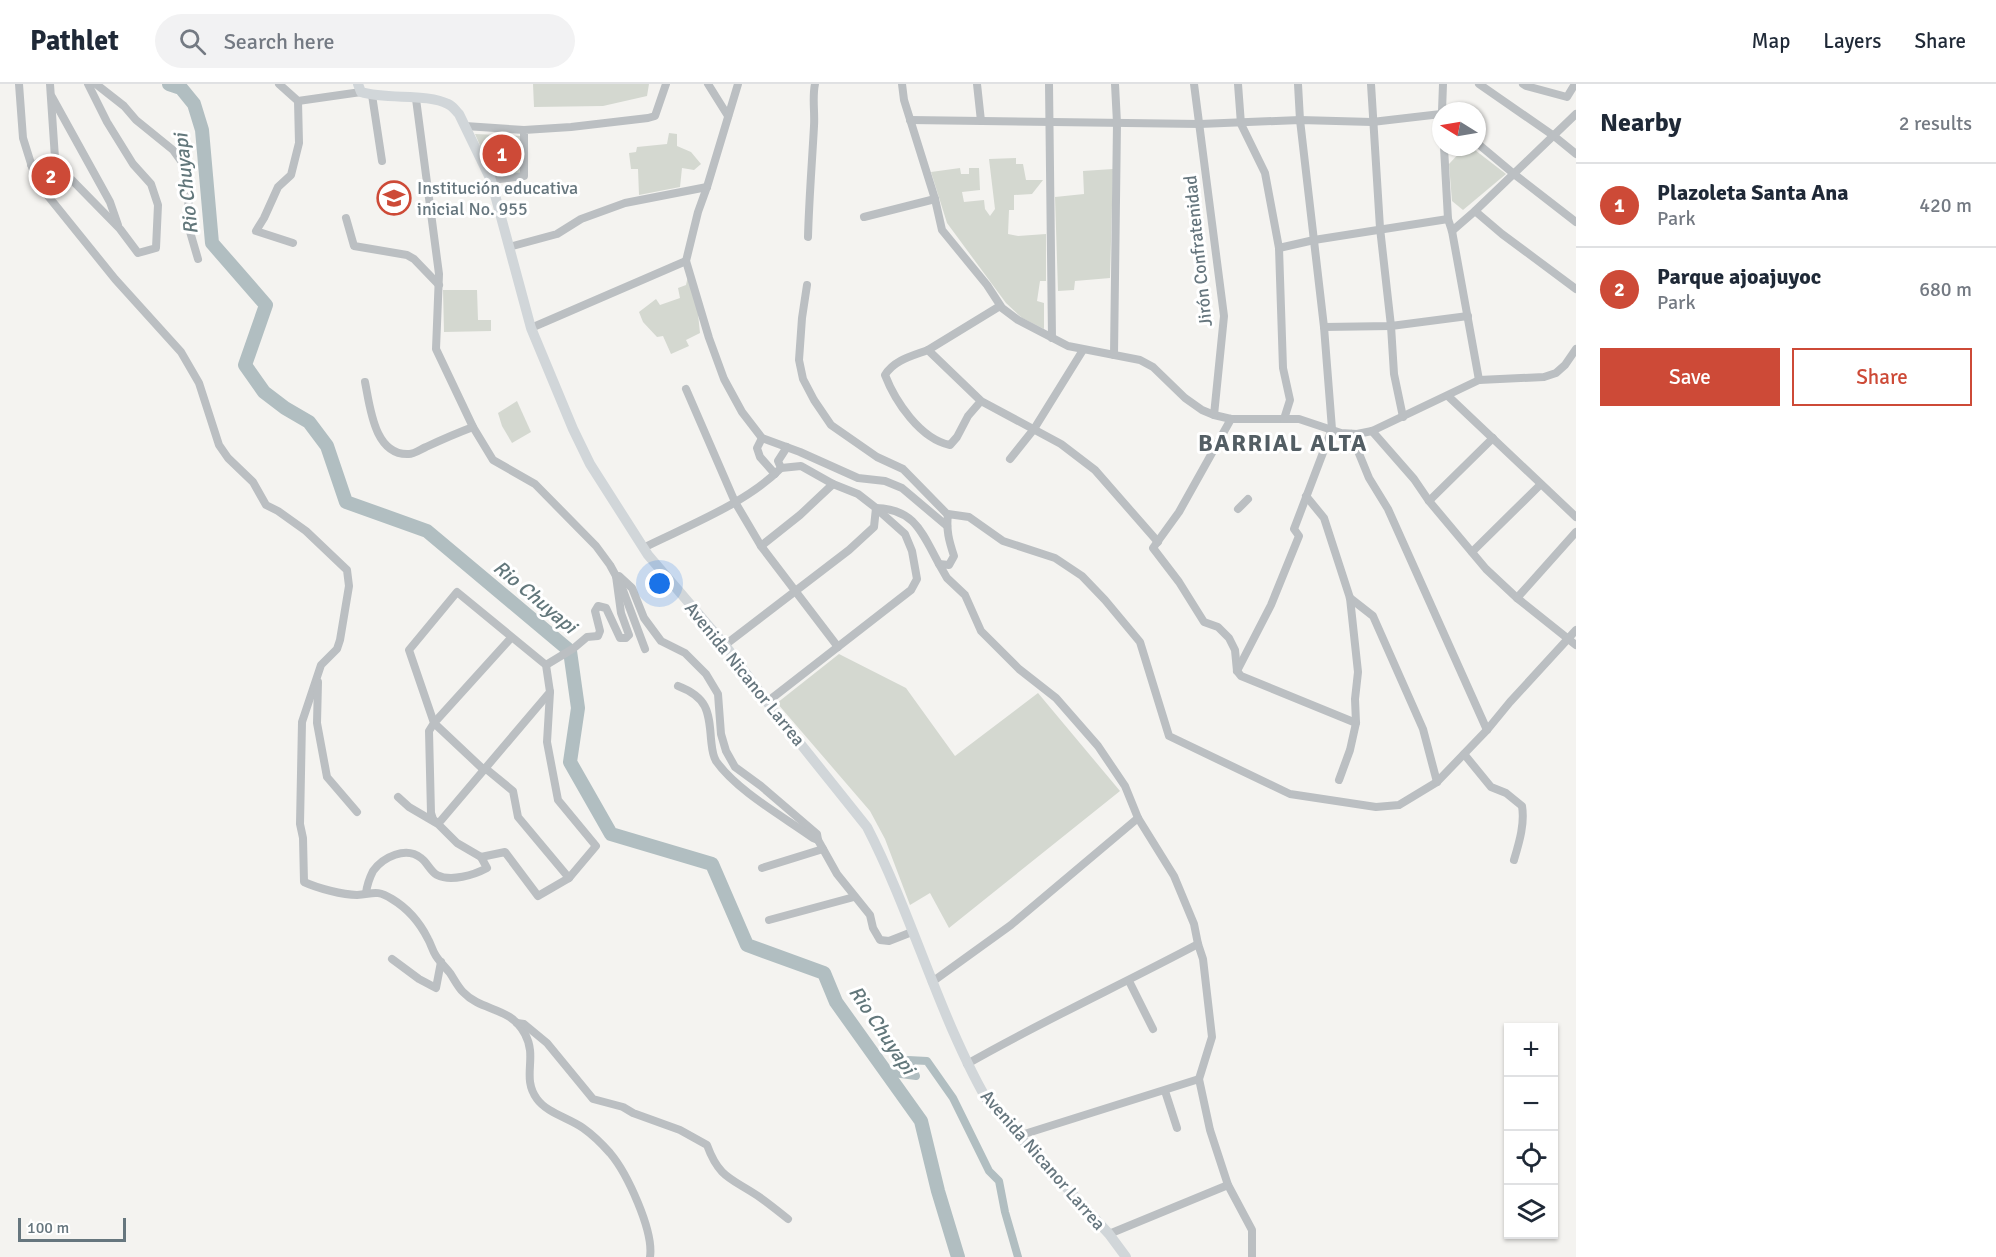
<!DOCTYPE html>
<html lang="en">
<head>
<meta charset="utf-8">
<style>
  body { margin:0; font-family:Signika,sans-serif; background:#f2f2f3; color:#1f2937 }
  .controls { position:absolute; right:18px; bottom:18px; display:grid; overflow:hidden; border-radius:0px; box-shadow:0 2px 4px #0004 }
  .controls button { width:54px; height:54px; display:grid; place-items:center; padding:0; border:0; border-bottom:2px solid #e0e1e3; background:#fff; color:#1f2937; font:30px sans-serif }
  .compass { position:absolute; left:1432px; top:18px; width:54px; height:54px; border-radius:50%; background:#fff; box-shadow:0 2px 4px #0004; rotate:281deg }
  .scale { position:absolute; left:18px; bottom:15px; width:108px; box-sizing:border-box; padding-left:6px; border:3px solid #66767e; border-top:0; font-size:16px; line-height:21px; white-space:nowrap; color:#66767e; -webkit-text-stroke:4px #fff; paint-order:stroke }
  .you { position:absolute; left:660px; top:500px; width:21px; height:21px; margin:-15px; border:4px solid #fff; border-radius:50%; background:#1a73e8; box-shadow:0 0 0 9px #1a73e833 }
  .badge { display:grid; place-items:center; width:39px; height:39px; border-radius:50%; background:#cd4a37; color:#fff; font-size:20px; font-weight:700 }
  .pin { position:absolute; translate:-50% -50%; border:3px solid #fff; box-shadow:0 2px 6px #0006 }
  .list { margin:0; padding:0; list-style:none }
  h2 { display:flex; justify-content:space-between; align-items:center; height:78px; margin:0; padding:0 24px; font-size:26px }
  h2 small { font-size:20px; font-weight:400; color:#747a83 }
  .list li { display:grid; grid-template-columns:39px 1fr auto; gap:18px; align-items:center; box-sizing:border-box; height:84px; padding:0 24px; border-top:2px solid #e0e1e3 }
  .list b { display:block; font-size:22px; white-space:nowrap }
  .list p { margin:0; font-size:20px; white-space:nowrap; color:#747a83 }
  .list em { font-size:20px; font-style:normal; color:#747a83 }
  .actions { display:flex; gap:12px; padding:18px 24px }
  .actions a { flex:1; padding:14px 0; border:2px solid #cd4a37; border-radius:0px; text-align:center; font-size:21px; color:#cd4a37 }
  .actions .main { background:#cd4a37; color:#fff }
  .icon { flex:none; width:33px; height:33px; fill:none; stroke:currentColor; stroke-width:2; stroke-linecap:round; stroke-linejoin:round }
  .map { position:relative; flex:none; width:1576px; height:1173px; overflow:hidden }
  header { display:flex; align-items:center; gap:36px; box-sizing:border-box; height:84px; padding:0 30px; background:#fff; border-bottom:2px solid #e0e1e3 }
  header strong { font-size:28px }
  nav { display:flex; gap:33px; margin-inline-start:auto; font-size:21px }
  .search { width:420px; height:54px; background:#f2f2f3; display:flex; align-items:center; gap:15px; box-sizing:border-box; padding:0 21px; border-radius:33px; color:#747a83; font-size:22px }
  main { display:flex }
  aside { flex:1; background:#fff }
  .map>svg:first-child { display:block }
</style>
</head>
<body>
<header>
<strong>Pathlet</strong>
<div class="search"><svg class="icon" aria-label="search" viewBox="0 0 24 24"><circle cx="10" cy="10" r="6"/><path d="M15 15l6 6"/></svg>Search here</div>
<nav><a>Map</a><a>Layers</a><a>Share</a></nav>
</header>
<main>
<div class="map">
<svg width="1576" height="1173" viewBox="0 0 1576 1173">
  <rect width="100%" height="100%" fill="#f4f3f0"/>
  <g fill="#d4d8d0">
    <polygon points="533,0 649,0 647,12 603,22 534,23"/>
    <polygon points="669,49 677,50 677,62 691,68 701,80 694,86 682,84 680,103 639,111 638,85 631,85 629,69 636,68 637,63 667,60"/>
    <polygon points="475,50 520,52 521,89 493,91"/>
    <polygon points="1465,63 1471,63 1506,90 1463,126 1452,117 1449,80"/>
    <polygon points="1016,74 1016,80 1023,80 1026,96 1043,96 1032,110 1014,111 1014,126 1009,126 1008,150 1018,152 1046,150 1046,197 1040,197 1037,217 1044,219 1044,245 1022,234 1006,219 947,139 931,88 960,84 961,90 969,90 969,84 979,84 980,106 962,108 964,118 984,116 985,125 990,132 995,125 989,75"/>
    <circle cx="50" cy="91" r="11"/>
    <polygon points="1113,85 1110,194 1075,197 1074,206 1058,207 1055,113 1084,110 1083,87"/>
    <polygon points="688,192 697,220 700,249 686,256 689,262 671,270 663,252 657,253 643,238 639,228 656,215 660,221 680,214 678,204 686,201"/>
    <polygon points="443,206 477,206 478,236 491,236 491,247 444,248"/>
    <polygon points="517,317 531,348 512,359 502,342 498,329"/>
    <polygon points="839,570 906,604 955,672 1038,609 1120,707 949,844 930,809 910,821 885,755 870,727 777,619"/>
  </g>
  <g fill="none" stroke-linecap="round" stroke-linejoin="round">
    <polyline stroke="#b1bec1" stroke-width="8" points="886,988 916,992 908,976 927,977 953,1014 989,1087 999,1097 1005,1128 1018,1173"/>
    <polyline stroke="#b1bec1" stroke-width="14" points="169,0 181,4 194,20 202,46 212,159 266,221 245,281 264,308 285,324 309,338 327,362 346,418 427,447 570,567 578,624 570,678 611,750 712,780 747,861 824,889 836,918 921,1037 938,1107 958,1173"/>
    <g stroke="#bbbfc2" stroke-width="8">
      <path d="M19,0L23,54L33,86L44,107L115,195L181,268L199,299L219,361L228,374L253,398L266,421L278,427L306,447L347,486L349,502L340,556L337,565L321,581L302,638L300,740L303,754L304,798C317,804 343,811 357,811C373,810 376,805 392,815C407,824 420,839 428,855C431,860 432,866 436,872C440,878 445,883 450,889C454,895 458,903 463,908C482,928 510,922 525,950C538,974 521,993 537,1015C547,1029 569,1034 583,1044C593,1051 602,1060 610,1069C627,1089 654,1147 650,1173"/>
      <polyline points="50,0 55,74 68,92 120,145 138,169 156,164 158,121 151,100 133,80 107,38 88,0"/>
      <polyline points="96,0 124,22 136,36 173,66 186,84 191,104 186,134 198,175"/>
      <polyline points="279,0 298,17 361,8"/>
      <polyline points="708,0 728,32"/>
      <polyline points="738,0 707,103 698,128 686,177 709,254 724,295 742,328 762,354 800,368 858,394 885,397 902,404 947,442"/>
      <polyline points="902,0 904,16 935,115 942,146 987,201 1002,224 1018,236 1068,262 1140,276 1153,283 1185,314 1202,326 1214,331 1231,335 1299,335 1341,349 1357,350 1372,347 1479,296 1544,293 1556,289 1565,281 1576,265"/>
      <polyline points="977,0 981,37"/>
      <polyline points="1049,0 1052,254"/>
      <polyline points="1194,0 1224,232 1214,331"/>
      <polyline points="1238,0 1241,40 1265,89 1279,164 1283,284 1290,316 1284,335"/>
      <polyline points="1371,0 1380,144 1391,242 1394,290 1403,333"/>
      <polyline points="1479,0 1554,52 1576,70"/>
      <polyline points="1523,0 1526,2 1567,13 1575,0"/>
      <polyline points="372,11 382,77"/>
      <polyline points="52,13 110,118 118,141"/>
      <polyline points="416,15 439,190 436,265 473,343 493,376 535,400 596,462 610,481 616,492 621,529 629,551 626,554 620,554 606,524 598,522 595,527 600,547 598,552 587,553 574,564 546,581"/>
      <polyline points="1442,27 1443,0"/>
      <polyline points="910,36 1200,40 1300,36 1372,38 1441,30"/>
      <polyline points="465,42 524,46"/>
      <polyline points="1477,59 1514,90 1576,138"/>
      <polyline points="1444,63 1448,135 1452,147 1479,296"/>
      <polyline points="31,81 55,74"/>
      <polyline points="491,96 524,92 524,46 571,43 648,34 655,32 666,0"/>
      <polyline points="1475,127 1502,150 1576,205"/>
      <polyline points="864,133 935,115"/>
      <polyline points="346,134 354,162 407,171 414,175 439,201"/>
      <polyline points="1452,147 1475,127 1576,30"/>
      <path d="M808,153C809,116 812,79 814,42C815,27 812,14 815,0"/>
      <polyline points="293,159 256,147 264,134 278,103 291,91 299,59 298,17"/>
      <polyline points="509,163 557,150 581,135 625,119 707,103"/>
      <polyline points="1279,164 1314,156 1448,135"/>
      <polyline points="807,201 802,234 799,276 803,295 814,316 831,341 877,373 903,385 948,431"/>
      <polyline points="1324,243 1391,242 1468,232"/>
      <polyline points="531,244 686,177"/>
      <polyline points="928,266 1000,222"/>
      <polyline points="1114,271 1117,39 1115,0"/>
      <path d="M365,298C370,322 374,372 409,370C414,370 421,365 426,363C441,356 457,349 473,343"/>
      <polyline points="686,305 735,418 761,462 838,563"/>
      <polyline points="1448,312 1576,433"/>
      <path d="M981,317L968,332L957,353L950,361C920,355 895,317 885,291C894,276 912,272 928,266L981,317L1061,360L1095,386L1158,458"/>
      <polyline points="1231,335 1179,428 1153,464 1179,498 1204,538 1218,543 1229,554 1235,566 1237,587 1241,592 1356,639"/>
      <polyline points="1372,347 1414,395 1429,417 1486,485 1517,514 1576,561"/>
      <polyline points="1351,350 1369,394 1388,425 1487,646"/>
      <polyline points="762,354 757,364 760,373 775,390"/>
      <polyline points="1010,375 1034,345 1083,266"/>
      <polyline points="1306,412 1324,434 1350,514 1358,588 1355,615 1356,639 1350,666 1339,696"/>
      <polyline points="1429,417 1493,354"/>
      <path d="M876,424C915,425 922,449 939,480L949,481L954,472C949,457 946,446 948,430L969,433L1003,457L1055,474L1082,492L1105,516L1140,558L1169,652L1290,710L1376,723L1399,721L1437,698L1487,646L1510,618L1576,546"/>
      <polyline points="1238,425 1248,415"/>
      <polyline points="761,462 800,431 833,400"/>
      <path d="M643,464C687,442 747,419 781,384L778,377L787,363"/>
      <polyline points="1472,468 1540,401"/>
      <polyline points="939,480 947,494 965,511 981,547 1019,585 1056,614 1098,662 1125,702 1138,734 1174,792 1194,840 1198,860 1203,875 1212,953 1199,995 1210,1046 1228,1101 1252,1146 1252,1173"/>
      <polyline points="616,492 619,492 632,504 644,534 661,557 685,569 706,590 718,610 721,650 726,667 735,683 761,702 817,750 818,756"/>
      <polyline points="621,501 645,565"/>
      <polyline points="1350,514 1373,532 1423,645 1437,698"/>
      <polyline points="1517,514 1576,448"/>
      <polyline points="725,561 849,466 874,443 876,424 858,410 833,400 801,382 781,384"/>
      <polyline points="1237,587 1271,521 1299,452 1294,445 1332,345 1324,243 1300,36 1298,0"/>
      <polyline points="318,598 317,639 327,693 357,728"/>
      <path d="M678,602C707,613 709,627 711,655C712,663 712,670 716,677C737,707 784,733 813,754L818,756L837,790L870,831L873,844L880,856L889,857L912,848"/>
      <polyline points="550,608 547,658 558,716 596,762 569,794"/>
      <polyline points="767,618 911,506 917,495 912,467 905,450 877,425"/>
      <path d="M1464,670L1491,703L1506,709L1522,722C1525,740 1519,759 1514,776"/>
      <polyline points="484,686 434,639 511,554"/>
      <polyline points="481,773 505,768 538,812 569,794 518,733 513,707 485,684"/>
      <polyline points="762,784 823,765"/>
      <path d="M366,809C367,801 369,795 373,787C383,773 406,762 421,774C427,778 430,787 437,791C451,798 474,791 487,784L481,773L457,759L433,735L431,729L429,647L434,639L409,566L457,508L546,581L550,608L438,740L409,723L398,713"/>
      <polyline points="769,836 854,813"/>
      <polyline points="392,875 419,895 436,904 441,878"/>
      <polyline points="1129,897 1153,945"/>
      <polyline points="932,898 1011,841 1138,734"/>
      <path d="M517,939L524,940L547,959L593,1015L623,1023L633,1029L680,1046L707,1061C719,1094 731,1094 758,1112C768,1119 778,1127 788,1135"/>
      <path d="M967,980C1042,937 1121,901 1198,860"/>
      <polyline points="1165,1007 1177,1044"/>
      <polyline points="1018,1052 1199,995"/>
      <polyline points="1109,1150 1228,1101"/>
    </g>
    <path stroke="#d1d6d9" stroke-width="10" d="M358,0L361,8C387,16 427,9 448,20C453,22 455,26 459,30L491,96L531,244L573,345L590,380L648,471L725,561L767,618L867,743C900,807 923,878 952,945C963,970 974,995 989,1019L1109,1150L1126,1173"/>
  </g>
  <defs>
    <g id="school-ring" transform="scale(1.725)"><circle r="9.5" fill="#fff" stroke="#cd4a37" stroke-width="1.5"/><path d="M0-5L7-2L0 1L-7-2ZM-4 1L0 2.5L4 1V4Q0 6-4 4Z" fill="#cd4a37"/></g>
  </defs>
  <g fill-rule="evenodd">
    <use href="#school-ring" x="394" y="114"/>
  </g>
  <g text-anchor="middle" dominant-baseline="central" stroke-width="6" stroke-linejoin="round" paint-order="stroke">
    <g font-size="18" fill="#66767e" stroke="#fff" text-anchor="start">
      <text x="417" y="104">Institución educativa<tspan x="417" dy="21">inicial No. 955</tspan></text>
    </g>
    <g font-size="18" fill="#66767e" stroke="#fff">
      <text transform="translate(1198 167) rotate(-96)">Jirón Confratenidad</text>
      <text transform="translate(745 590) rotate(51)">Avenida Nicanor Larrea</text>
      <text transform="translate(1043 1076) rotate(49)">Avenida Nicanor Larrea</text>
    </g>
    <g font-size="20" font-style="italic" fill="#62777b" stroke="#fff">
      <text transform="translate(186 100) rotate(-96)">Rio Chuyapi</text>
      <text transform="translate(535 513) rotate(40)">Rio Chuyapi</text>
      <text transform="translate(882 946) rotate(56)">Rio Chuyapi</text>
    </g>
    <g font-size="24" font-weight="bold" letter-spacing="1.5" fill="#535e64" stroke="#fff">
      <text x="1283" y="359">BARRIAL ALTA</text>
    </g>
  </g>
</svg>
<div class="controls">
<button>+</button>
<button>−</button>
<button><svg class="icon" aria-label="locate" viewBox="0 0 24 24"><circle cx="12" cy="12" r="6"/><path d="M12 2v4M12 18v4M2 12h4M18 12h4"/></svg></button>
<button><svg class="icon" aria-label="layers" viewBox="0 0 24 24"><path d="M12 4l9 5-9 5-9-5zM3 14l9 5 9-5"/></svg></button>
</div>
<svg class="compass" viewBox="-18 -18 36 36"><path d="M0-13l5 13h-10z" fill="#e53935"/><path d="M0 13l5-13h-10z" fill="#747a83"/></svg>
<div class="scale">100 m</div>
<div class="you"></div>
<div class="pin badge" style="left:502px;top:70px">1</div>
<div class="pin badge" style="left:51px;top:92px">2</div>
</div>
<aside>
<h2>Nearby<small>2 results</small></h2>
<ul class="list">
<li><span class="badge">1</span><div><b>Plazoleta Santa Ana</b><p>Park</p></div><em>420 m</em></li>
<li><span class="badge">2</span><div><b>Parque ajoajuyoc</b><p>Park</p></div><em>680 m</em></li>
</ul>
<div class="actions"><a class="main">Save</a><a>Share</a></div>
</aside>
</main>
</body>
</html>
